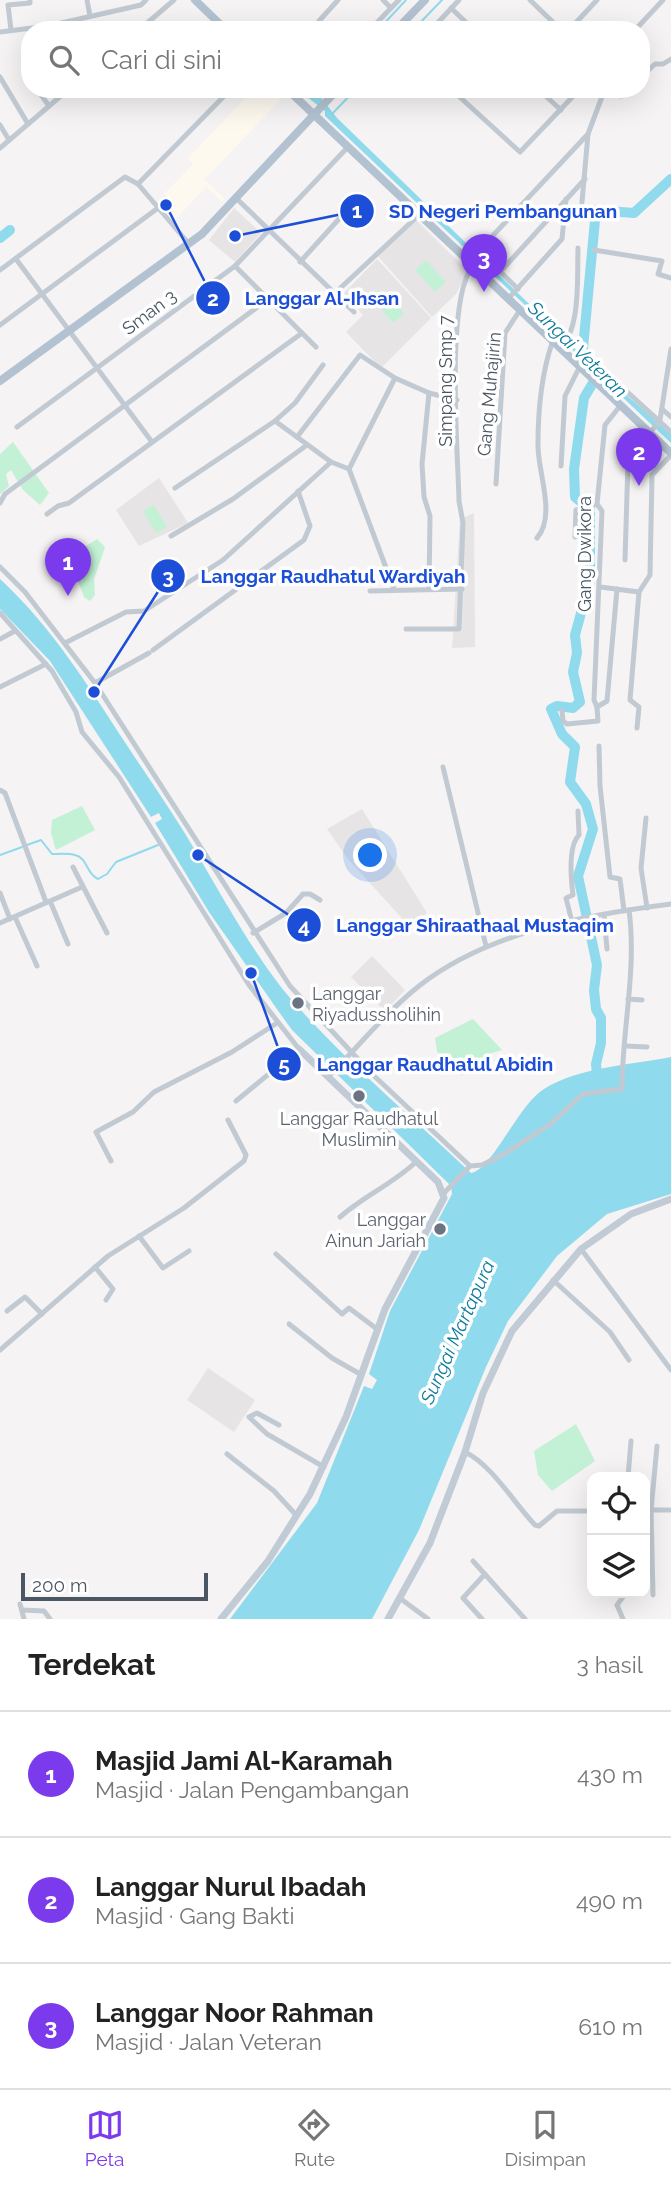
<!DOCTYPE html>
<html lang="id">
<head>
<meta charset="utf-8">
<style>
  body { margin:0; font-family:Raleway,sans-serif; background:#f2f2f2; color:#222 }
  .controls { position:absolute; right:21px; bottom:21px; display:grid; overflow:hidden; border-radius:14px; box-shadow:0 7px 28px #0002 }
  .controls button { width:63px; height:63px; display:grid; place-items:center; padding:0; border:0; border-bottom:2px solid #e0e0e0; background:#fff; color:#222; font:35px sans-serif }
  .scale { position:absolute; left:21px; bottom:18px; width:187px; box-sizing:border-box; padding-left:7px; border:4px solid #4a5661; border-top:0; font-size:19px; line-height:24px; white-space:nowrap; color:#4a5661; -webkit-text-stroke:5px #fff; paint-order:stroke }
  .you { position:absolute; left:371px; top:856px; width:24px; height:24px; margin:-18px; border:5px solid #fff; border-radius:50%; background:#1a73e8; box-shadow:0 0 0 10px #1a73e833 }
  .badge { display:grid; place-items:center; width:46px; height:46px; border-radius:50%; background:#7c3aed; color:#fff; font-size:23px; font-weight:700 }
  .pin { position:absolute; translate:-50% -58px; filter:drop-shadow(0 2px 4px #0008) }
  .pin::after { content:''; position:absolute; top:37px; width:24px; height:21px; background:inherit; clip-path:polygon(0 0,100% 0,50% 100%) }
  .list { margin:0; padding:0; list-style:none }
  h2 { display:flex; justify-content:space-between; align-items:center; height:91px; margin:0; padding:0 28px; font-size:30px }
  h2 small { font-size:23px; font-weight:400; color:#767676 }
  .list li { display:grid; grid-template-columns:46px 1fr auto; gap:21px; align-items:center; box-sizing:border-box; height:126px; padding:0 28px; border-top:2px solid #e0e0e0 }
  .list b { display:block; font-size:26px; white-space:nowrap }
  .list p { margin:0; font-size:23px; white-space:nowrap; color:#767676 }
  .list em { font-size:23px; font-style:normal; color:#767676 }
  .icon { flex:none; width:38px; height:38px; fill:none; stroke:currentColor; stroke-width:2; stroke-linecap:round; stroke-linejoin:round }
  .map { position:relative; flex:none; width:671px; height:1619px; overflow:hidden }
  .search { position:absolute; background:#fff; box-shadow:0 7px 28px #0002; left:21px; right:21px; top:21px; height:77px; display:flex; align-items:center; gap:18px; box-sizing:border-box; padding:0 24px; border-radius:28px; color:#767676; font-size:26px }
  .sheet { height:469px; background:#fff }
  nav { display:flex; justify-content:space-around; align-items:center; box-sizing:border-box; height:98px; border-top:2px solid #e0e0e0; background:#fff; font-size:19px; color:#767676 }
  nav a { display:grid; justify-items:center; gap:4px }
  nav .on { color:#7c3aed }
  .map>svg:first-child { display:block }
</style>
</head>
<body>
<div class="map">
<svg width="671" height="1619" viewBox="0 0 671 1619">
  <rect width="100%" height="100%" fill="#f5f3f3"/>
  <polygon fill="#fdf9ef" points="254,89 276,89 284,96 205,179 225,199 222,202 206,187 173,222 167,216 176,206 164,194 193,164 188,158"/>
  <g fill="#e6e4e5">
    <polygon points="234,208 261,233 235,262 209,240"/>
    <polygon points="416,220 468,271 456,294 432,317 377,255"/>
    <polygon points="377,259 431,318 381,368 346,332 363,315 344,293"/>
    <polygon points="159,478 188,523 139,546 116,510"/>
    <polygon points="474,513 475,647 452,648 460,519"/>
    <polygon points="362,809 427,913 409,926 348,859 327,829"/>
    <polygon points="372,956 405,990 385,1011 351,977"/>
    <polygon points="208,1368 255,1400 234,1432 187,1400"/>
  </g>
  <g fill="#c3f1d5">
    <polygon points="426,260 446,282 435,292 415,270"/>
    <polygon points="386,291 404,314 393,323 374,300"/>
    <polygon points="13,442 49,493 40,505 23,490 11,470 6,474 9,486 0,494 0,454"/>
    <polygon points="154,505 167,527 156,533 143,511"/>
    <polygon points="97,539 105,547 94,579 95,595 90,601 84,597 75,573 80,550"/>
    <polygon points="82,806 95,830 56,850 51,833 52,820"/>
    <polygon points="473,1019 502,1050 489,1054 488,1066 461,1075 452,1066 445,1066 437,1051 435,1038"/>
    <polygon points="576,1424 595,1461 552,1491 538,1475 534,1451"/>
  </g>
  <g fill="#90daee">
    <polygon points="297,89 319,95 337,118 590,363 671,434 671,443 325,116 325,111"/>
    <path d="M0,579C54,629 90,689 130,750C152,783 175,816 195,850L191,853L196,861L200,859C226,903 258,961 291,999C345,1061 412,1117 471,1173C492,1170 518,1105 544,1089C579,1067 631,1065 671,1057V1194L607,1214L557,1256L508,1321L486,1367L419,1530L372,1619H230L317,1503L364,1386L372,1389L377,1380L369,1374L390,1311L452,1194L451,1186L292,1030L279,1012L209,912L155,823L162,819L159,813L151,817L50,661L0,609Z"/>
  </g>
  <g fill="none" stroke-linecap="round" stroke-linejoin="round">
    <g stroke="#90daee" stroke-width="2">
      <polyline points="378,30 406,0"/>
      <polyline points="413,30 442,0"/>
      <polyline points="315,96 321,89"/>
      <polyline points="332,114 356,89"/>
      <path d="M27,845L41,840L52,854C59,854 68,853 75,855C88,858 86,874 98,879L107,874L116,862L158,845"/>
      <polyline points="0,855 22,847"/>
    </g>
    <g stroke="#90daee" stroke-width="10">
      <polyline points="0,238 10,230"/>
      <polyline points="598,1085 596,1064 601,1043 601,1018 596,1009 594,990 597,965 578,876 593,829 586,804 570,782 575,747 562,734 551,709 557,706 573,708 580,702 573,672 577,653 575,635 590,580 590,509 575,497 574,469 584,398 597,376 583,354 583,348 596,210 634,213 671,179"/>
    </g>
    <g stroke="#c1cad2" stroke-width="5">
      <polyline points="87,0 90,16"/>
      <polyline points="383,0 391,8 399,0"/>
      <polyline points="530,0 561,30"/>
      <polyline points="451,8 474,30"/>
      <polyline points="319,21 338,0"/>
      <polyline points="11,30 8,5 30,3 30,0"/>
      <polyline points="139,30 174,0"/>
      <polyline points="370,30 391,8"/>
      <polyline points="431,30 459,0"/>
      <polyline points="569,30 597,0"/>
      <polyline points="635,30 663,0"/>
      <polyline points="0,32 48,26 141,5 146,0"/>
      <polyline points="30,65 25,70 30,78"/>
      <polyline points="0,77 28,124"/>
      <polyline points="641,77 655,64 663,64 671,59"/>
      <polyline points="37,89 49,106"/>
      <polyline points="451,89 520,152 580,89"/>
      <polyline points="538,89 561,110"/>
      <polyline points="94,92 97,89"/>
      <polyline points="0,125 9,140"/>
      <polyline points="0,148 69,89"/>
      <polyline points="138,184 231,89"/>
      <polyline points="237,199 354,312"/>
      <polyline points="582,202 588,134"/>
      <polyline points="594,250 662,261 658,274 671,278"/>
      <polyline points="479,251 518,289"/>
      <polyline points="16,259 152,442"/>
      <polyline points="469,261 588,134 603,94 608,92 621,96 629,89"/>
      <polyline points="300,262 348,209"/>
      <polyline points="235,266 316,347"/>
      <polyline points="0,270 125,177 138,184 189,244"/>
      <polyline points="500,272 585,179"/>
      <polyline points="335,293 420,214"/>
      <polyline points="508,299 562,239 566,199"/>
      <polyline points="0,325 158,208"/>
      <path d="M560,350C581,327 577,279 578,248"/>
      <polyline points="623,388 671,432"/>
      <polyline points="429,393 422,464 424,497 430,516 429,589"/>
      <polyline points="662,409 671,417"/>
      <polyline points="17,427 235,266 347,148"/>
      <polyline points="297,437 275,421 295,403 323,365"/>
      <polyline points="561,466 565,396 579,368"/>
      <polyline points="349,469 331,462 297,437 360,355 395,378"/>
      <polyline points="496,484 505,333 520,310"/>
      <polyline points="175,488 275,421"/>
      <polyline points="0,503 5,494 267,300"/>
      <polyline points="47,514 58,506 69,503 302,333"/>
      <polyline points="171,536 233,499 307,445"/>
      <polyline points="575,537 576,510 597,504"/>
      <path d="M537,538C557,515 537,471 538,444C538,409 541,376 552,343"/>
      <polyline points="625,560 628,461 660,420 671,349"/>
      <polyline points="0,567 25,592 95,683 290,986 370,1072 470,1166"/>
      <polyline points="600,587 639,592 630,700 639,707 637,728"/>
      <polyline points="394,589 349,469 395,378 429,393 457,400"/>
      <polyline points="370,591 462,589"/>
      <polyline points="639,592 650,575 652,475 671,455"/>
      <polyline points="0,613 52,671 76,712 82,732 119,777 249,985 299,1049 236,1101"/>
      <path d="M406,629H459L463,523L459,501C458,451 445,301 473,265"/>
      <polyline points="0,639 15,631"/>
      <polyline points="65,643 126,612 144,611 223,560 331,462"/>
      <polyline points="153,650 304,540 310,526 298,491"/>
      <polyline points="95,683 149,653"/>
      <polyline points="0,687 46,664"/>
      <polyline points="597,707 594,700 602,511 597,504 605,425 620,406"/>
      <polyline points="562,711 563,721 567,724 598,721 597,707 607,701 617,589"/>
      <polyline points="599,746 600,786 610,877 620,879 624,911"/>
      <polyline points="443,767 486,946"/>
      <polyline points="0,790 5,793 46,902"/>
      <polyline points="646,818 641,868 647,908"/>
      <polyline points="73,867 107,933"/>
      <polyline points="0,893 10,919"/>
      <polyline points="50,901 68,944"/>
      <polyline points="604,915 607,949"/>
      <polyline points="15,917 37,966"/>
      <path d="M572,922L566,898L573,895C571,879 568,846 579,835L578,811"/>
      <polyline points="0,923 82,887"/>
      <polyline points="253,933 286,913 303,894 310,894 320,900"/>
      <polyline points="628,999 642,1000"/>
      <polyline points="626,1046 647,1047"/>
      <path d="M328,1077C358,1047 385,1013 419,986C488,932 585,915 671,904"/>
      <polyline points="111,1161 96,1132 133,1112 154,1092 232,1052 277,1023"/>
      <path d="M444,1193L470,1166L482,1165L504,1154L549,1125L583,1094L622,1089C622,1029 637,971 629,910"/>
      <path d="M340,1217C365,1195 393,1184 417,1161"/>
      <polyline points="139,1236 163,1268 189,1251"/>
      <polyline points="581,1249 671,1370"/>
      <polyline points="276,1254 342,1314 349,1308 377,1329"/>
      <polyline points="95,1267 113,1289 106,1300"/>
      <polyline points="553,1280 610,1332 629,1360"/>
      <polyline points="7,1311 25,1297 42,1314"/>
      <polyline points="289,1324 332,1358 360,1374"/>
      <polyline points="0,1350 108,1256 184,1208 244,1161 246,1155 228,1120"/>
      <polyline points="279,1425 257,1413 249,1417 267,1434 324,1467"/>
      <path d="M465,1452C492,1465 513,1502 535,1525L539,1526L557,1511H592"/>
      <polyline points="227,1454 274,1491 297,1516"/>
      <polyline points="628,1477 631,1441"/>
      <polyline points="645,1510 671,1510"/>
      <polyline points="473,1561 525,1619"/>
      <polyline points="653,1595 651,1510 657,1446"/>
      <polyline points="401,1599 428,1619"/>
      <polyline points="20,1604 24,1619"/>
      <polyline points="22,1610 44,1611 50,1619"/>
      <polyline points="482,1619 463,1598 485,1574"/>
      <polyline points="623,1619 617,1605 626,1593"/>
    </g>
    <g stroke="#c1cbd6" stroke-width="7">
      <polyline points="221,1619 268,1561 310,1494 346,1417 385,1309 444,1198 438,1182 299,1049"/>
      <polyline points="388,1619 430,1543 465,1452 483,1393 512,1331 581,1249 631,1214 671,1199"/>
    </g>
    <g stroke="#b3c2d1" stroke-width="8">
      <polyline points="195,0 226,30"/>
      <polyline points="396,30 425,0"/>
      <polyline points="287,89 671,453"/>
      <polyline points="0,381 202,234 338,89"/>
    </g>
  </g>
  <g fill="#6b7280" stroke="#fff" stroke-width="2.5">
    <circle cx="298" cy="1003" r="7"/>
    <circle cx="359" cy="1096" r="7"/>
    <circle cx="440" cy="1229" r="7"/>
  </g>
  <g text-anchor="middle" dominant-baseline="central" stroke-width="7" stroke-linejoin="round" paint-order="stroke">
    <g font-size="18" fill="#4a5661" stroke="#fff">
      <text transform="translate(149 312) rotate(-37)">Sman 3</text>
      <text transform="translate(445 381) rotate(-90)">Simpang Smp 7</text>
      <text transform="translate(489 394) rotate(-85)">Gang Muhajirin</text>
      <text transform="translate(584 554) rotate(-90)">Gang Dwikora</text>
    </g>
    <g font-size="18" fill="#5b616d" stroke="#fff" text-anchor="start">
      <text x="312" y="993">Langgar<tspan x="312" dy="21">Riyadussholihin</tspan></text>
      <text x="359" y="1118" text-anchor="middle">Langgar Raudhatul<tspan x="359" dy="21">Muslimin</tspan></text>
      <text x="426" y="1219" text-anchor="end">Langgar<tspan x="426" dy="21">Ainun Jariah</tspan></text>
    </g>
    <g font-size="19" font-style="italic" fill="#0c7c9b" stroke="#fff">
      <text transform="translate(578 349) rotate(44)">Sungai Veteran</text>
      <text transform="translate(457 1332) rotate(-66)">Sungai Martapura</text>
    </g>
  </g>
  <path fill="none" stroke="#1d4ed8" stroke-width="2.5" d="M235 236L357 211M166 205L213 298M94 692L168 576M198 855L304 925M251 973L284 1064"/>
  <g fill="#1d4ed8" stroke="#fff" stroke-width="2.5">
    <circle cx="235" cy="236" r="7"/>
    <circle cx="166" cy="205" r="7"/>
    <circle cx="94" cy="692" r="7"/>
    <circle cx="198" cy="855" r="7"/>
    <circle cx="251" cy="973" r="7"/>
    <circle cx="357" cy="211" r="18"/>
    <circle cx="213" cy="298" r="18"/>
    <circle cx="168" cy="576" r="18"/>
    <circle cx="304" cy="925" r="18"/>
    <circle cx="284" cy="1064" r="18"/>
  </g>
  <g font-size="21" text-anchor="middle" font-weight="bold" fill="#fff">
    <text x="357" y="218">1</text>
    <text x="213" y="306">2</text>
    <text x="168" y="584">3</text>
    <text x="304" y="933">4</text>
    <text x="284" y="1072">5</text>
  </g>
  <g font-size="19" text-anchor="middle" font-weight="bold" fill="#1d4ed8" stroke="#fff" stroke-width="7" stroke-linejoin="round" paint-order="stroke">
    <text x="503" y="218">SD Negeri Pembangunan</text>
    <text x="322" y="305">Langgar Al-Ihsan</text>
    <text x="333" y="583">Langgar Raudhatul Wardiyah</text>
    <text x="475" y="932">Langgar Shiraathaal Mustaqim</text>
    <text x="435" y="1071">Langgar Raudhatul Abidin</text>
  </g>
</svg>
<div class="controls">
<button><svg class="icon" aria-label="locate" viewBox="0 0 24 24"><circle cx="12" cy="12" r="6"/><path d="M12 2v4M12 18v4M2 12h4M18 12h4"/></svg></button>
<button><svg class="icon" aria-label="layers" viewBox="0 0 24 24"><path d="M12 4l9 5-9 5-9-5zM3 14l9 5 9-5"/></svg></button>
</div>
<div class="scale">200 m</div>
<div class="you"></div>
<div class="pin badge" style="left:68px;top:596px">1</div>
<div class="pin badge" style="left:639px;top:486px">2</div>
<div class="pin badge" style="left:484px;top:292px">3</div>
<div class="search"><svg class="icon" aria-label="search" viewBox="0 0 24 24"><circle cx="10" cy="10" r="6"/><path d="M15 15l6 6"/></svg>Cari di sini</div>
</div>
<section class="sheet">
<h2>Terdekat<small>3 hasil</small></h2>
<ul class="list">
<li><span class="badge">1</span><div><b>Masjid Jami Al-Karamah</b><p>Masjid · Jalan Pengambangan</p></div><em>430 m</em></li>
<li><span class="badge">2</span><div><b>Langgar Nurul Ibadah</b><p>Masjid · Gang Bakti</p></div><em>490 m</em></li>
<li><span class="badge">3</span><div><b>Langgar Noor Rahman</b><p>Masjid · Jalan Veteran</p></div><em>610 m</em></li>
</ul>
</section>
<nav>
<a class="on"><svg class="icon" aria-label="map" viewBox="0 0 24 24"><path d="M3 6l6-2 6 2 6-2v14l-6 2-6-2-6 2zM9 4v14M15 6v14"/></svg>Peta</a>
<a><svg class="icon" aria-label="directions" viewBox="0 0 24 24"><path d="M12 3l9 9-9 9-9-9zM9 14v-3h6M13 9l2 2-2 2"/></svg>Rute</a>
<a><svg class="icon" aria-label="saved" viewBox="0 0 24 24"><path d="M7 4h10v16l-5-4-5 4z"/></svg>Disimpan</a>
</nav>
</body>
</html>
